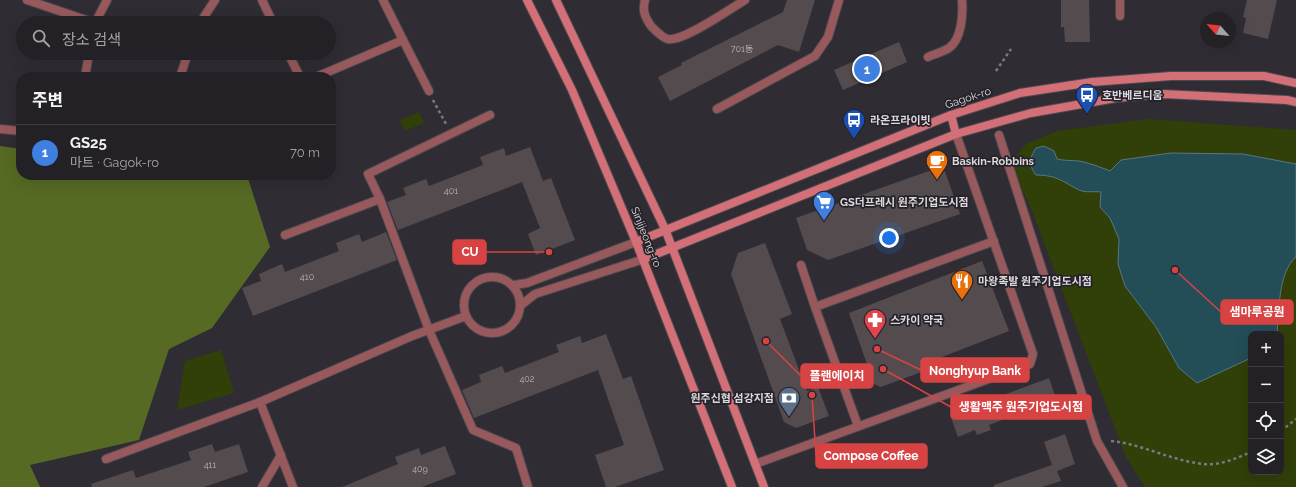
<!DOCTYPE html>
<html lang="ko">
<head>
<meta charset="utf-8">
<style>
  body { margin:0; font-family:Raleway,"Noto Sans KR",sans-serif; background:#302e32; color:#f1f3f6 }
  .controls { position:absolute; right:12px; bottom:12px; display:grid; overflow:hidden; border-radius:8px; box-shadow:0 4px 16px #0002 }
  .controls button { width:36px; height:36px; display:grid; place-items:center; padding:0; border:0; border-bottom:1px solid #413e43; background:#242126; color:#f1f3f6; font:20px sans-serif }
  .compass { position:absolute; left:1200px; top:12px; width:36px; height:36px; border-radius:50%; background:#242126; box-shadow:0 4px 16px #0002; rotate:297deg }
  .you { position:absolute; left:889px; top:238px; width:14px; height:14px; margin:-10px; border:3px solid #fff; border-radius:50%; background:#1a73e8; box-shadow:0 0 0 6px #1a73e833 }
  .badge { display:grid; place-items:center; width:26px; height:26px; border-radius:50%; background:#d93025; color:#fff; font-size:13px; font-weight:700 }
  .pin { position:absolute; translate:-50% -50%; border:2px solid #fff; box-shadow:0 1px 4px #0006 }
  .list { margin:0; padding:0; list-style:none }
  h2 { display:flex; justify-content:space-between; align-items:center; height:52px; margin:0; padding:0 16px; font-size:17px }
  h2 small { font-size:13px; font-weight:400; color:#a3a3a7 }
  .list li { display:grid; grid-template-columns:26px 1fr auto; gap:12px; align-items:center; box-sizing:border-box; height:56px; padding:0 16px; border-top:1px solid #413e43 }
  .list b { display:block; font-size:15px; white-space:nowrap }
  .list p { margin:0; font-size:13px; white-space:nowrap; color:#a3a3a7 }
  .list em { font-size:13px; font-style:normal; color:#a3a3a7 }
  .icon { flex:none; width:22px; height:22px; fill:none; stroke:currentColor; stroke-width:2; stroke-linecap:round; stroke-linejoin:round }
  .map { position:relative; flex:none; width:1296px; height:487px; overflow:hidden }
  .search { position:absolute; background:#242126; box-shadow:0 4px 16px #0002; left:16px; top:16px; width:320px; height:44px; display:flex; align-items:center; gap:10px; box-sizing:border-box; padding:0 14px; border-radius:22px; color:#a3a3a7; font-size:15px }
  .panel { position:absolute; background:#242126; box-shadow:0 4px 16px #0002; left:16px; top:72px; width:320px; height:108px; border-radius:16px }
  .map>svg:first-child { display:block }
</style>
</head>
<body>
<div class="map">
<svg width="1296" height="487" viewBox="0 0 1296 487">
  <rect width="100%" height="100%" fill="#302c33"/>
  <g fill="#313f09" fill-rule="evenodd">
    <polygon points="419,112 424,123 405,131 400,120"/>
    <path d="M1148,119L1296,130V487H1145L1126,457L1030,206L1013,172L1017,155L1026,144L1057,131ZM1251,334H1281V472H1251Z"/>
    <polygon points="221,350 234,393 177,410 185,361"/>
  </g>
  <polygon fill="#566a24" points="0,146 21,149 21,175 176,175 191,178 203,175 247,175 270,247 212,328 169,349 139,440 30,465 40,487 0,487"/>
  <path fill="#234d57" stroke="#5a7780" d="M1044,146L1054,151L1057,159C1065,161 1071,160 1079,161C1090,163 1100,167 1110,171L1121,160L1171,153L1243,154L1296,164V257C1278,272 1279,312 1277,334H1251V358L1197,383L1179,368L1156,327L1125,286L1118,264L1119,239L1110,218L1100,207L1101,192C1094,191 1085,193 1079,190C1062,181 1056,175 1036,175C1028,164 1029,159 1036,148Z"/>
  <g fill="#544b4e">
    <polygon points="787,0 815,0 799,52 778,45 670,101 658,77 682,65 681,63 783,12"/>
    <polygon points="1061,0 1089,0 1090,42 1065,42 1064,27 1061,27"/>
    <polygon points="1247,0 1277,0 1268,39 1243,33 1246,18 1243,17"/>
    <polygon points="899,42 907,62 843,90 834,70"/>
    <polygon points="530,147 543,181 551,178 575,240 536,255 528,234 540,228 522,182 398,230 387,202 406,195 403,188 426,179 429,186 483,165 480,157 504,148 506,156"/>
    <polygon points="943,166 960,214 828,260 807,250 796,218"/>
    <polygon points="386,232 397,260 253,316 242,288 261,281 259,274 282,264 285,272 339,251 336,243 359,234 362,242"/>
    <polygon points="765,243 792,314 780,319 807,391 818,387 829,416 796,428 784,422 731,274 738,253"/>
    <polygon points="982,261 1009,331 924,364 927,370 881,387 874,384 849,313"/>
    <polygon points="606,334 623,379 631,376 664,470 615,487 606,487 595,455 624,445 598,370 474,418 462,390 481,382 479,375 502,366 505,373 559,352 556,345 580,336 582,343"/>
    <polygon points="1049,378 1056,399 989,425 991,430 977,435 975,430 958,437 950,415"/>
    <polygon points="1065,434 1075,464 1057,471 1061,481 1042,487 994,487 994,485 1052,465 1044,442"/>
    <polygon points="212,444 215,452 239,444 248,472 204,487 92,487 91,484 133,470 136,478 191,460 188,452"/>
    <polygon points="445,446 456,474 422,487 342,487 398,464 395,457 419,448 421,455"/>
  </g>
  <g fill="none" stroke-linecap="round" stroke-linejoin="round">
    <g stroke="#4c484e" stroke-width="10">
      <g id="lane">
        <path d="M645,0C642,11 645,17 651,26C655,30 662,38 668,39C683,42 730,9 745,0"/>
        <polyline points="1120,0 1120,16"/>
        <path d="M928,57C934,54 943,52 949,48C962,39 963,14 962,0"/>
        <polyline points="717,109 815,56 828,37 839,0"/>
        <polyline points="490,115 368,174 380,199 429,330 473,430 516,448 528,487"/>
        <polyline points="285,235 380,199"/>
        <circle cx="492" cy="305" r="28"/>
        <polyline points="514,285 527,283 636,242"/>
        <polyline points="521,305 535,294 644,259"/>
        <polyline points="260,402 412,336 466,316"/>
        <polyline points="106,459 260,402 293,487"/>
        <polyline points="262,487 281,455"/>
      </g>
    </g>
    <g stroke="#4c484e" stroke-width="10">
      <g id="street">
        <polyline points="27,0 95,23"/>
        <polyline points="262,0 273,23"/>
        <polyline points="95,23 107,0"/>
        <polyline points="200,23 215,0"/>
        <polyline points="403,40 429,91"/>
        <polyline points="288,53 300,77"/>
        <polyline points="85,77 89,53"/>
        <polyline points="180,77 188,53"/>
        <polyline points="316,77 403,40 383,0"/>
        <polyline points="0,129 21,131"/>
        <polyline points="999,135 1097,441 1123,487"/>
        <polyline points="801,265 815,307"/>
        <polyline points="858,426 815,307 994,241"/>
        <polyline points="755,464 1030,364 1033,354 956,134"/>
      </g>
    </g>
    <g stroke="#4c484e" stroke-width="10">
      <g id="secondary">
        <polyline points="527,0 572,90 636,242 732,487"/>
        <polyline points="556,0 665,229 764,487"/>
        <polyline points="951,115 956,134"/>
        <polyline points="636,242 951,115 1020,93 1092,82 1171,76 1264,76 1296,83"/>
        <polyline points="644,259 956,134 1031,113 1116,98 1163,94 1287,100 1296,102"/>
      </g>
    </g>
    <g stroke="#7d797f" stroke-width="2.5" stroke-dasharray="3 3" stroke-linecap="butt">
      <polyline points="996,71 1011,49"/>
      <polyline points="433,100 446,124"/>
      <polyline points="1281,431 1296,419"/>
      <path d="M1111,441C1142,444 1172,461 1204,464C1219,466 1237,458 1251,452"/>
    </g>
    <use href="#lane" stroke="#98595d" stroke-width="8"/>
    <use href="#street" stroke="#98595d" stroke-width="8"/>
    <use href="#secondary" stroke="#d26f77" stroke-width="8"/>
  </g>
  <defs>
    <g id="bus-pin" transform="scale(1.15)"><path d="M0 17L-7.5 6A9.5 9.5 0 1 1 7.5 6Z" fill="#1a4fb4" stroke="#262229"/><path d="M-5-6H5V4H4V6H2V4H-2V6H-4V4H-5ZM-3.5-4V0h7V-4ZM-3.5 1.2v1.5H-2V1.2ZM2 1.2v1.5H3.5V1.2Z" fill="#fff"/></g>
    <g id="cafe-pin" transform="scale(1.15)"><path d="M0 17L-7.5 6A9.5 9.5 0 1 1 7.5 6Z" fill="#e8710a" stroke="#262229"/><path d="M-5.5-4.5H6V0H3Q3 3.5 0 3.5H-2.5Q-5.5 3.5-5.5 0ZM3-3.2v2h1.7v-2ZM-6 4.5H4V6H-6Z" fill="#fff"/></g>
    <g id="supermarket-pin" transform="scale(1.15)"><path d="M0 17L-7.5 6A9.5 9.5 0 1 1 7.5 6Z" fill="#3f7fe0" stroke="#262229"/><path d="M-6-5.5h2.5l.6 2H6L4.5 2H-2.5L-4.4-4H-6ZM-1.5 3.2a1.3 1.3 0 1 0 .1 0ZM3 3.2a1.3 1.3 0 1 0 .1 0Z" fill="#fff"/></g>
    <g id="restaurant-pin" transform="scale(1.15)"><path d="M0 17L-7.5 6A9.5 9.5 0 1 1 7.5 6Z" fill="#e8710a" stroke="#262229"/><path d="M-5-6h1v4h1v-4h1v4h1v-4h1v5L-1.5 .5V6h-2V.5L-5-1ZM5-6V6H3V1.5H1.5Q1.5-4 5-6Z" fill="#fff"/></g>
    <g id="pharmacy-pin" transform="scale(1.15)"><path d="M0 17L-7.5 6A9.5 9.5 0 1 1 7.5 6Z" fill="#e0444e" stroke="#262229"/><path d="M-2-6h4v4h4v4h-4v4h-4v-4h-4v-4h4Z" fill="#fff"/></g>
    <g id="bank-pin" transform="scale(1.15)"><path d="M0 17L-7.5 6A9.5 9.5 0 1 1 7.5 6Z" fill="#5c6f8a" stroke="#262229"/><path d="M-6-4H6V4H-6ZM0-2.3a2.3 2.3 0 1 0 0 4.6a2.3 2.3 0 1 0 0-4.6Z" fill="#fff"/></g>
  </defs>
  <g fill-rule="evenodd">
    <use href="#bus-pin" x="1087" y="95"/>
    <use href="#bus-pin" x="854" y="120"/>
    <use href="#cafe-pin" x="937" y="161"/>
    <use href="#supermarket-pin" x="824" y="202"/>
    <use href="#restaurant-pin" x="962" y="281"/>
    <use href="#pharmacy-pin" x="875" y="320"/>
    <use href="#bank-pin" x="789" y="398"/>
  </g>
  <g text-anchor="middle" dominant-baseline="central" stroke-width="3.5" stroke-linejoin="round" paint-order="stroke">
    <g font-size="9" fill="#bab6ba">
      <text x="742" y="49">701동</text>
      <text x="451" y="191">401</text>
      <text x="307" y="277">410</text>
      <text x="527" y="379">402</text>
      <text x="210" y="465">411</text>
      <text x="420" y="469">409</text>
    </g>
    <g font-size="11" font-weight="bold" fill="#dcd9de" stroke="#262229" text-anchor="start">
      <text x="1102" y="95">호반베르디움</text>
      <text x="870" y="120">라온프라이빗</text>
      <text x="952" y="161">Baskin-Robbins</text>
      <text x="840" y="202">GS더프레시 원주기업도시점</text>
      <text x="978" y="281">마왕족발 원주기업도시점</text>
      <text x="890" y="320">스카이 약국</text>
      <text x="774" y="398" text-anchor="end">원주신협 섬강지점</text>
    </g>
    <g font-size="11" fill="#dcd9de" stroke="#262229">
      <text transform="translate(968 98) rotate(-18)">Gagok-ro</text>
      <text transform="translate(646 237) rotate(68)">Sinjijeong-ro</text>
    </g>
  </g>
  <path fill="none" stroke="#d74343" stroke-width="1.5" d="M549 252L486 252M1175 270L1221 312M877 349L921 370M766 341L801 376M883 369L951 407M812 395L816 456"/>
  <g fill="#d74343" stroke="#262229" stroke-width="1.5">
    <circle cx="549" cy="252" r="4"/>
    <circle cx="1175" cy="270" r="4"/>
    <circle cx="877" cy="349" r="4"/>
    <circle cx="766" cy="341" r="4"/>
    <circle cx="883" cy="369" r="4"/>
    <circle cx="812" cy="395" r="4"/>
  </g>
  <g fill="#d74343" stroke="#d74343" stroke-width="1.5">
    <rect x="453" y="240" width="33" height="24" rx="4"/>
    <rect x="1221" y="300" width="72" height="24" rx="4"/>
    <rect x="921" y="358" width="108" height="24" rx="4"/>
    <rect x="801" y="364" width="72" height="24" rx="4"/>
    <rect x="951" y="395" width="140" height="24" rx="4"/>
    <rect x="816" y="444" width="111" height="24" rx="4"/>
  </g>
  <g font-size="12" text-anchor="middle" font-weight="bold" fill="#fff">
    <text x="470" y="256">CU</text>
    <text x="1257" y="316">샘마루공원</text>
    <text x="975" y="375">Nonghyup Bank</text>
    <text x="837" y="380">플랜에이치</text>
    <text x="1021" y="411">생활맥주 원주기업도시점</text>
    <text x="871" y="460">Compose Coffee</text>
  </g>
</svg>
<div class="controls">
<button>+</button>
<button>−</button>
<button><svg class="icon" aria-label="locate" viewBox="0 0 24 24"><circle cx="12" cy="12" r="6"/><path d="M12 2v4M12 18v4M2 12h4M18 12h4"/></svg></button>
<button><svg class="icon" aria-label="layers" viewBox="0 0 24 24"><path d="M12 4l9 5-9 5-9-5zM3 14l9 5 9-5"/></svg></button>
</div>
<svg class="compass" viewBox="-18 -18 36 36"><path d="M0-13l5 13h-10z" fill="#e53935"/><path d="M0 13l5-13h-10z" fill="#a3a3a7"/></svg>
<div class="you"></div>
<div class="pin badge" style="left:867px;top:69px;background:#3f7fe0">1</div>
<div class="search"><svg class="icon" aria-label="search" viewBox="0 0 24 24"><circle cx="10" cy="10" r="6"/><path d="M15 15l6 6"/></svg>장소 검색</div>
<section class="panel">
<h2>주변<small></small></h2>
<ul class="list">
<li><span class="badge" style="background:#3f7fe0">1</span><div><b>GS25</b><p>마트 · Gagok-ro</p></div><em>70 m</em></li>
</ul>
</section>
</div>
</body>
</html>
